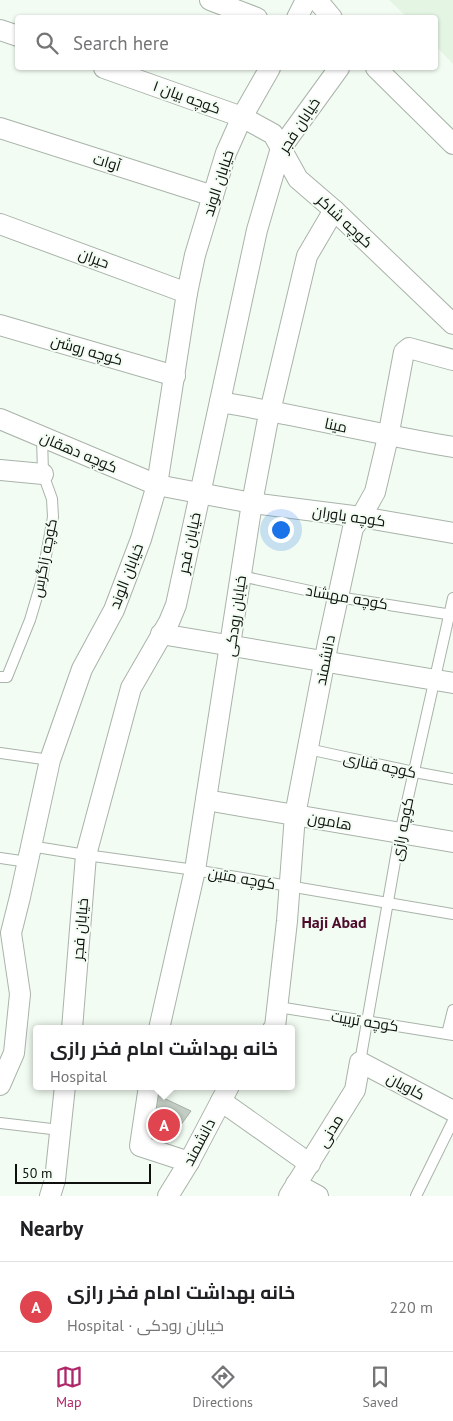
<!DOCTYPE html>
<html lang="en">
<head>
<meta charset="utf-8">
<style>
  body { margin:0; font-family:"PT Sans",Cairo,sans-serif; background:#f6f6f6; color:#202124 }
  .scale { position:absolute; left:15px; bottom:12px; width:136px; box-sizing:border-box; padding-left:5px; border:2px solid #0d100d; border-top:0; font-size:14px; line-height:18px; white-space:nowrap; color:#0d100d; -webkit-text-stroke:4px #f2fcf2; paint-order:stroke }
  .you { position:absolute; left:280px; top:529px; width:18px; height:18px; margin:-12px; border:4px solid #fff; border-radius:50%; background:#1a73e8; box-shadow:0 0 0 8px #1a73e833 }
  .badge { display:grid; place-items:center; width:32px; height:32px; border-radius:50%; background:#af2769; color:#fff; font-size:16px; font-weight:700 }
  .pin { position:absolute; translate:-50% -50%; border:2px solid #fff; box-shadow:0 1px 5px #0006 }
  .popup { position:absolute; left:33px; top:1025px; width:262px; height:65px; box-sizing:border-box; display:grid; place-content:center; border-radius:5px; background:#fff; filter:drop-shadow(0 1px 4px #0005); font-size:16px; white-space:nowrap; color:#757577 }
  .popup b { font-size:19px; color:#202124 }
  .popup::after { content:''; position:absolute; left:50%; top:100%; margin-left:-10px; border:10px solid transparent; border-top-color:#fff }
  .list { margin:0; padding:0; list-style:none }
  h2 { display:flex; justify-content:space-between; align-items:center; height:65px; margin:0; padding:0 20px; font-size:21px }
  h2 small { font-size:16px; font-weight:400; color:#757577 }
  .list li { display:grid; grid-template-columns:32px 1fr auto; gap:15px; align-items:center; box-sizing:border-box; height:90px; padding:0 20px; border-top:1px solid #e0e0e0 }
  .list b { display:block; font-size:19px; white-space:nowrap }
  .list p { margin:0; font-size:16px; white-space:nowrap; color:#757577 }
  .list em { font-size:16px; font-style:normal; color:#757577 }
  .icon { flex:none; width:28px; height:28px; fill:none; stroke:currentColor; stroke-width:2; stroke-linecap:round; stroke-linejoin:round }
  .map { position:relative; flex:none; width:453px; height:1196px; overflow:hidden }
  .search { position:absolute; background:#fff; box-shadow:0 1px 4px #0004; left:15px; right:15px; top:15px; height:55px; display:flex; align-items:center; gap:12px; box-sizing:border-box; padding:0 18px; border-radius:5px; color:#757577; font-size:19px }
  .sheet { height:155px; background:#fff }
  nav { display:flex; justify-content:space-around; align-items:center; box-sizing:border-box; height:70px; border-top:1px solid #e0e0e0; background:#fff; font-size:14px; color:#757577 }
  nav a { display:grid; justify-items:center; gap:2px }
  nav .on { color:#af2769 }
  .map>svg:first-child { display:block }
</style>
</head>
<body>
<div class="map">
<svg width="453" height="1196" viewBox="0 0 453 1196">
  <rect width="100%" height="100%" fill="#f2fcf2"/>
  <polygon fill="#e4f5e4" points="389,0 453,0 453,64 436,46 436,18 407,17"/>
  <polygon fill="#c2cdc3" stroke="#a4aea4" points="155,1094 191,1111 166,1145 143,1138"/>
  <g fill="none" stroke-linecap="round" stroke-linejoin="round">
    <g stroke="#a9b3aa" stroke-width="12">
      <g id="lane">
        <polyline points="241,576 338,597 453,615"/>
        <polyline points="0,677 7,677 30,620 41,583 53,517 52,499 43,474 42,436"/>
        <polyline points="308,749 414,772 453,779"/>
        <polyline points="0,753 50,760"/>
        <polyline points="30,846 86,855 195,870 453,914"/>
        <polyline points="0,858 28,862"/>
        <polyline points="278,1007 453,1035"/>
        <polyline points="447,1034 453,1010"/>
        <polyline points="360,1062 400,833 453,598"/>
        <polyline points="0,1123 60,1130"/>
        <polyline points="416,1196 453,1121"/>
      </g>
    </g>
    <g stroke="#a9b3aa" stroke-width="22">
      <g id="street">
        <polyline points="210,0 257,18"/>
        <polyline points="317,0 332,18"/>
        <polyline points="297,18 306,0"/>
        <polyline points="0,30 18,36"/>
        <polyline points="104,68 242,117 273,134 298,179 334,210 453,324"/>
        <polyline points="376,68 453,144"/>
        <polyline points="0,128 213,196"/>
        <polyline points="0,224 187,293"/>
        <polyline points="0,325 175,376"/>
        <path d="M220,402C298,415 375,434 453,447"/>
        <polyline points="0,419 157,485 252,503 361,517 453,533"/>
        <polyline points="0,470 43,474"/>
        <polyline points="161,634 453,683"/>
        <polyline points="206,800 453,842"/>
        <polyline points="72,1029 86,855 131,688 169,622 176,605 257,230 281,148 339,68"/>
        <polyline points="159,1029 195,870 252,503 267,424 307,256 334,210"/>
        <polyline points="273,1029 275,1027 287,921 295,815 328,643 353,528 361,517 375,492 388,437 404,352 409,348 453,360"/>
        <polyline points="0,1085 14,1053 20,994 11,933 20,897 50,760 82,669 114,610 141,539 157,485 187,293 195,255 226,153 242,117 270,68"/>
        <polyline points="149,1086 140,1146 189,1162"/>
        <polyline points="221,1101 310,1164"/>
        <polyline points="296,1184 318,1196"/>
        <polyline points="50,1196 55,1180 65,1086"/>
        <polyline points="168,1196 189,1162 229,1086"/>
        <polyline points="289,1196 355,1090 360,1062 453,1111"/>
      </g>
    </g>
    <use href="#lane" stroke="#fff" stroke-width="10"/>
    <use href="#street" stroke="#fff" stroke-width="20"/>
  </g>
  <g text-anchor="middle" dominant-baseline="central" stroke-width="4" stroke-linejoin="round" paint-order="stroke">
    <g font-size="15" fill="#0d100d" stroke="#f2fcf2">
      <text transform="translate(187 97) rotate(20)">کوچه بیان ۱</text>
      <text transform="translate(299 125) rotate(-57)">خیابان فجر</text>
      <text transform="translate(107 162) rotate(17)">آوات</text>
      <text transform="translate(218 183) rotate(-72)">خیابان الوند</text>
      <text transform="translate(345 221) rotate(43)">کوچه شاکر</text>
      <text transform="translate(94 258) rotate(20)">حیران</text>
      <text transform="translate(87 350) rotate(16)">کوچه روشن</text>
      <text transform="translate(336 425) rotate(12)">مینا</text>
      <text transform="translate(79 452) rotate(23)">کوچه دهقان</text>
      <text transform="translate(349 516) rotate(8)">کوچه یاوران</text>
      <text transform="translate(189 543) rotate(-78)">خیابان فجر</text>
      <text transform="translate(44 558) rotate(-79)">کوچه زاگرس</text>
      <text transform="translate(126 576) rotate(-69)">خیابان الوند</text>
      <text transform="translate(347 597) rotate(10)">کوچه مهشاد</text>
      <text transform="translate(235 616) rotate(-82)">خیابان رودکی</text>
      <text transform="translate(325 660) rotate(-79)">دانشمند</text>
      <text transform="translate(380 765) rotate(12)">کوچه قناری</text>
      <text transform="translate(330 821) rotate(10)">هامون</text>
      <text transform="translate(402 829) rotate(-79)">کوچه رازی</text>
      <text transform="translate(242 878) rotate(10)">کوچه متین</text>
      <text transform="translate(80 929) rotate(-85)">خیابان فجر</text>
      <text transform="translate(365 1021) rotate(9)">کوچه تربیت</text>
      <text transform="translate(406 1086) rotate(28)">کاویان</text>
      <text transform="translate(330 1131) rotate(-59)">مدنی</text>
      <text transform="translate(199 1142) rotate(-62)">دانشمند</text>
    </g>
    <g font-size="16" font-weight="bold" fill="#4d0b2b" stroke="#f2fcf2">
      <text x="334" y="922">Haji Abad</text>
    </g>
  </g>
</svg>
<div class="scale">50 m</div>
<div class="you"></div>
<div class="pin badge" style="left:164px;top:1125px;background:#e0444e">A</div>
<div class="popup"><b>خانه بهداشت امام فخر رازی</b>Hospital</div>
<div class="search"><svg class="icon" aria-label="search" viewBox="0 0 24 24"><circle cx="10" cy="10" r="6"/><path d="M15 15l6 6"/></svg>Search here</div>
</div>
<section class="sheet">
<h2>Nearby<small></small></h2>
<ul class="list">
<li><span class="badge" style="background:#e0444e">A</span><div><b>خانه بهداشت امام فخر رازی</b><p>Hospital · خیابان رودکی</p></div><em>220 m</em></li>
</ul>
</section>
<nav>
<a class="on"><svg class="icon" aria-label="map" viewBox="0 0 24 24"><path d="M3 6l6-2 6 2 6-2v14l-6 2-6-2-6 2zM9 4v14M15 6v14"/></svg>Map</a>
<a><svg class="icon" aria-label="directions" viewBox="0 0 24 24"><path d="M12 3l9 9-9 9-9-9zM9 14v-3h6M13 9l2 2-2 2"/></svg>Directions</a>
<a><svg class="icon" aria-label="saved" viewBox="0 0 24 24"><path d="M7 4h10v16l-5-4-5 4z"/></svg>Saved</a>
</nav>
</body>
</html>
